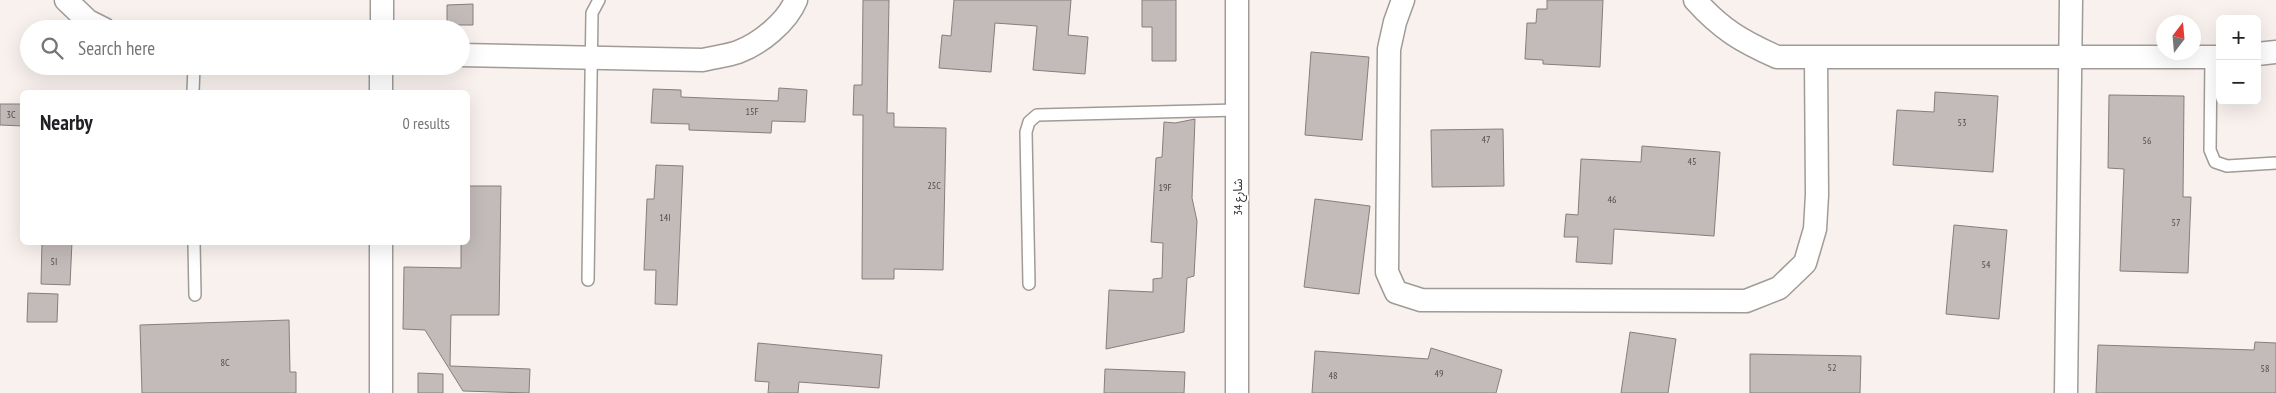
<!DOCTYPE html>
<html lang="en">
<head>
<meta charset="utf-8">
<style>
  body { margin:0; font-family:"PT Sans Narrow","Noto Sans Arabic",sans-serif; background:#f2f2f2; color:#202124 }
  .controls { position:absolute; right:15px; top:15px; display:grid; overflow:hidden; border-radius:8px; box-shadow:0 5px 20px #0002 }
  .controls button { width:45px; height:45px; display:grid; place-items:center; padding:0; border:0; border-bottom:1px solid #e0e0e0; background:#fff; color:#202124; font:25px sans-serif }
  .compass { position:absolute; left:2156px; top:15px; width:45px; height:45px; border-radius:50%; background:#fff; box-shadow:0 5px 20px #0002; rotate:16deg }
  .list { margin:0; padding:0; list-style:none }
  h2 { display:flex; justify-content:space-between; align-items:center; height:65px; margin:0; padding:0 20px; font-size:21px }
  h2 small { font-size:16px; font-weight:400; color:#757577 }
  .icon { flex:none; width:28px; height:28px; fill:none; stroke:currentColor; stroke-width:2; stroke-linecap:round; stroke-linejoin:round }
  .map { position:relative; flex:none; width:2276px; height:393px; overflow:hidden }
  .search { position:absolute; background:#fff; box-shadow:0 5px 20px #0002; left:20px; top:20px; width:450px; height:55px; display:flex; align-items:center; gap:12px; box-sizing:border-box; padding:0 18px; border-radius:28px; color:#757577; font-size:19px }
  .panel { position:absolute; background:#fff; box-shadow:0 5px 20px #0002; left:20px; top:90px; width:450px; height:155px; border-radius:8px }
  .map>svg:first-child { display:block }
</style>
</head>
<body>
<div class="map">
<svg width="2276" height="393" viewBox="0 0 2276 393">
  <rect width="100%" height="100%" fill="#f8f1ed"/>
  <g fill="#c3bbb9" stroke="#867e7d">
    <polygon points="863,0 889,0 887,113 894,113 894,127 946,128 943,270 894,269 894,279 862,279 863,115 853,115 854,85 862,85"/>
    <polygon points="954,0 1071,0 1068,35 1088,37 1085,74 1033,70 1037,26 995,23 991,72 939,68 942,35 951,36"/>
    <polygon points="1142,0 1176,0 1176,61 1152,61 1152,27 1142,27"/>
    <polygon points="1547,0 1603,0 1600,67 1543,64 1543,60 1525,59 1527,23 1536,23 1537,9 1547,9"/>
    <polygon points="473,4 473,25 447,25 447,5"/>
    <polygon points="1311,52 1369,57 1362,140 1305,135"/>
    <polygon points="779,88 807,90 805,122 772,121 771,133 689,130 689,124 651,123 653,89 681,90 681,97 778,101"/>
    <polygon points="1935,92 1998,96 1993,172 1893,165 1897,110 1934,112"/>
    <polygon points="2109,95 2184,96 2183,197 2191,197 2188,273 2120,271 2124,169 2108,168"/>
    <polygon points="0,104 22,104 22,126 0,125"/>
    <polygon points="1195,119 1192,198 1197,221 1194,276 1187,278 1184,332 1106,349 1109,290 1153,292 1153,279 1162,278 1163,243 1151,242 1156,158 1162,157 1164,122 1175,123"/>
    <polygon points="1503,129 1504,186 1432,187 1431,130"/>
    <polygon points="1642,146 1720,152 1714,236 1614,229 1612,264 1576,262 1578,237 1564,237 1566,214 1578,215 1581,159 1641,162"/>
    <polygon points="656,165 683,166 677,305 655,304 656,270 644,270 647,199 654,199"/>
    <polygon points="468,186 501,186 499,315 451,315 450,366 530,369 529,393 463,391 425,330 403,329 404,267 461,268 461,242 468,242"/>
    <polygon points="1315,199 1370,206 1359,294 1304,287"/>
    <polygon points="1954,225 2007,230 1999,319 1946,314"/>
    <polygon points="42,242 72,242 70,285 41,284"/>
    <polygon points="28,293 58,294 57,322 27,322"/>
    <polygon points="289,320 290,372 296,372 296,393 142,393 140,325"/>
    <polygon points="1630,332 1676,339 1668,393 1621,393"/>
    <polygon points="2255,342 2276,343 2276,393 2096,393 2098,345 2254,350"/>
    <polygon points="758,343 882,355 879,388 799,382 798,393 768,393 769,382 755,381"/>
    <polygon points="1431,348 1502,370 1496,393 1312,393 1315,351 1428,359"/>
    <polygon points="1750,354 1861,356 1860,393 1750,393"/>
    <polygon points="1105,369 1185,372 1184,393 1104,393"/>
    <polygon points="418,373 443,374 443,393 418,393"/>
  </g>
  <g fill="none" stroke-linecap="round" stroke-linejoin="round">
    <g stroke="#a19b97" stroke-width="14">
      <g id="lane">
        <polyline points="2211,58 2210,150 2215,162 2227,166 2276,163"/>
        <polyline points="193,92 194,66"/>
        <polyline points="194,242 195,295"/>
        <polyline points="588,280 592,13 599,0"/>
        <polyline points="1029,284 1026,132 1029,122 1037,115 1237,110"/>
      </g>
    </g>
    <g stroke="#a19b97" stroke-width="25">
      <g id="street">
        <polyline points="66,0 88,21 104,29"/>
        <polyline points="1403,0 1395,22 1389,49 1387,272 1396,292 1421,300 1746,301 1779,288 1805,263 1815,229 1817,195 1816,58"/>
        <path d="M1695,0C1721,29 1741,41 1777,57H2220"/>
        <polyline points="382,29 382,0"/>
        <polyline points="2257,54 2276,52"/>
        <path d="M461,55L703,60C714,57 727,56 738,52C760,44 787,22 796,0"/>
        <polyline points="381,92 381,66"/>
        <polyline points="381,393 381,242"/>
        <polyline points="1237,393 1237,0"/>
        <polyline points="2066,393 2071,0"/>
      </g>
    </g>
    <use href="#lane" stroke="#fff" stroke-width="11"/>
    <use href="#street" stroke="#fff" stroke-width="22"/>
  </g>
  <g text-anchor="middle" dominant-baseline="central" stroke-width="4" stroke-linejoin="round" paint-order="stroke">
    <g font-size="10" fill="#504d4b">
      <text x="752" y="111">15F</text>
      <text x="11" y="114">3C</text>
      <text x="1962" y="122">53</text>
      <text x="1486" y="139">47</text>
      <text x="2147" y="140">56</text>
      <text x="1692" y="161">45</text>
      <text x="934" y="185">25C</text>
      <text x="1165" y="187">19F</text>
      <text x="1612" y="199">46</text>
      <text x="665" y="217">14I</text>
      <text x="2176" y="222">57</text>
      <text x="54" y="261">5I</text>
      <text x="1986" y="264">54</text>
      <text x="225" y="362">8C</text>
      <text x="1832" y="367">52</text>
      <text x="2265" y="368">58</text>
      <text x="1439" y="373">49</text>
      <text x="1333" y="375">48</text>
    </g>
    <g font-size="12" fill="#2a2826" stroke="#fff">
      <text transform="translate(1237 197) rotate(-90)">شارع 34</text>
    </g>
  </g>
</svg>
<div class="controls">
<button>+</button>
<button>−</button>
</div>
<svg class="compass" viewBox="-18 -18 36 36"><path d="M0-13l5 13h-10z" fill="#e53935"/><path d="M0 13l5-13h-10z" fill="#757577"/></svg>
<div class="search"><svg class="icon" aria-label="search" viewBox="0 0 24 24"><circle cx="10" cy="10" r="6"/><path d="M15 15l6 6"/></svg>Search here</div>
<section class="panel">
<h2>Nearby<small>0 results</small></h2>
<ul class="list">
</ul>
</section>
</div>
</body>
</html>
